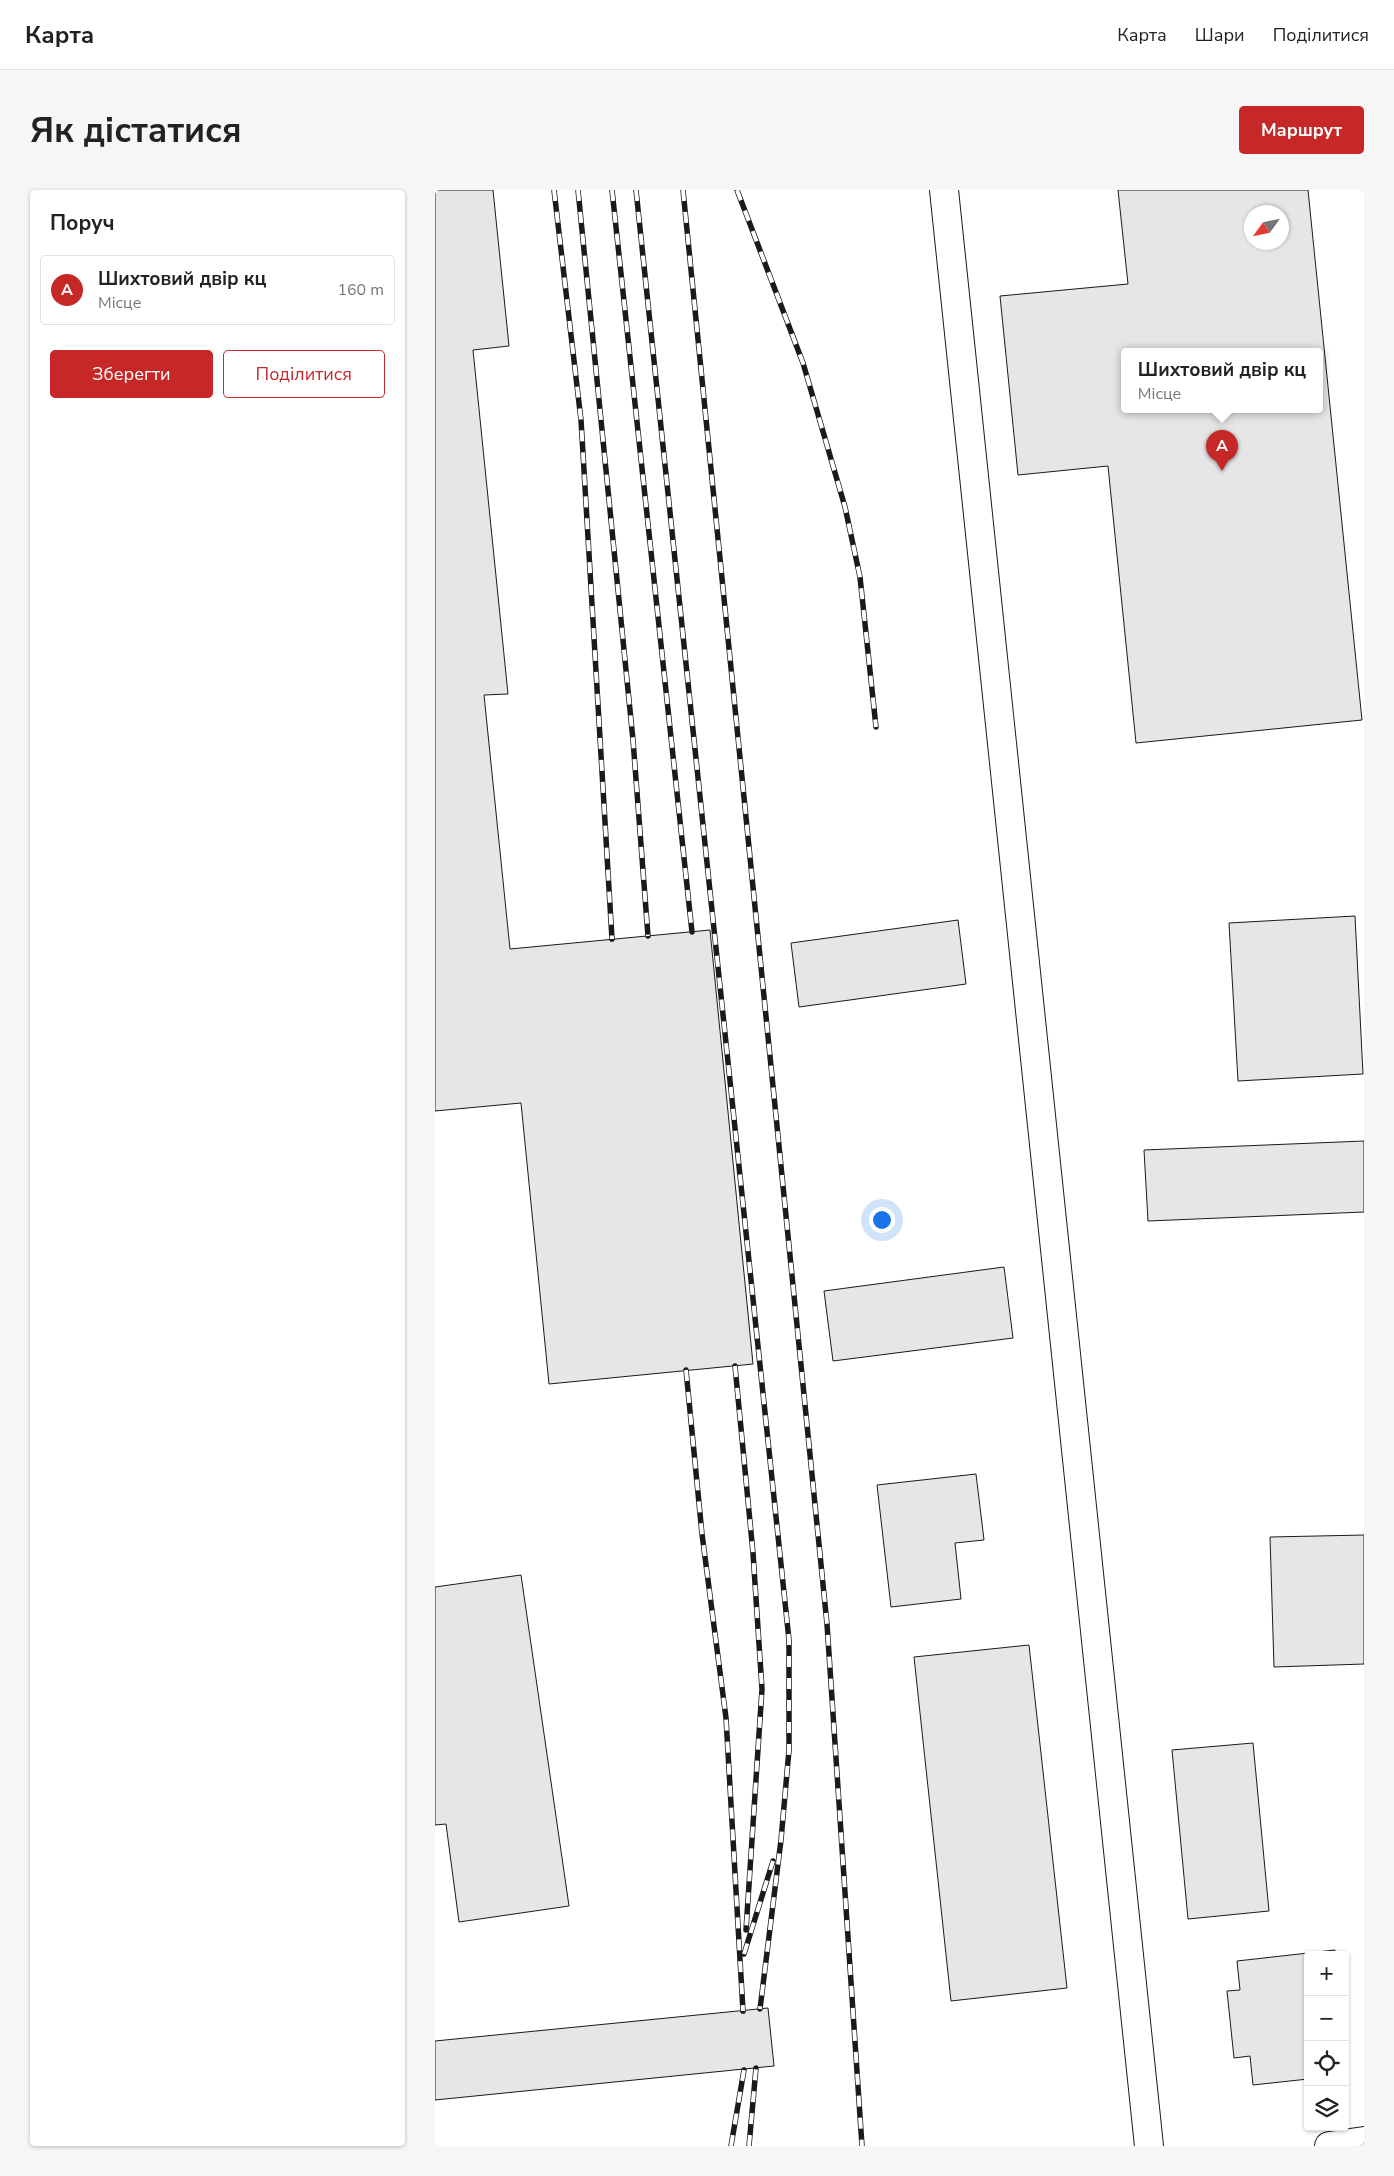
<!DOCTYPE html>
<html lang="uk">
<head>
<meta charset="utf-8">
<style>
  body { margin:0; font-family:"Nunito Sans",sans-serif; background:#f6f6f6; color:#222 }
  .controls { position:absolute; right:15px; bottom:15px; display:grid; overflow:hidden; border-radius:5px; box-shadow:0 1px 4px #0004 }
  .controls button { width:45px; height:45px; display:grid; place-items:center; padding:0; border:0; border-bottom:1px solid #e0e0e0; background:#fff; color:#222; font:25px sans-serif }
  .compass { position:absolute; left:809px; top:15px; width:45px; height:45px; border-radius:50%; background:#fff; box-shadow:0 1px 4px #0004; rotate:237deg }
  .you { position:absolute; left:446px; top:1029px; width:18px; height:18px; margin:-12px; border:4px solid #fff; border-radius:50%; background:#1a73e8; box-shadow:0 0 0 8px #1a73e833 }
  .badge { display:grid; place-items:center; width:32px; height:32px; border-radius:50%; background:#c62828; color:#fff; font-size:16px; font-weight:700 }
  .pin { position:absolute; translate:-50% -41px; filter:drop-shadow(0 1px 2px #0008) }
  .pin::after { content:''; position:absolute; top:26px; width:18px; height:15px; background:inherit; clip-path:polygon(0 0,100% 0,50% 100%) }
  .popup { position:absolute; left:686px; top:158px; width:202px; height:65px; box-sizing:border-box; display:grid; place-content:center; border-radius:5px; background:#fff; filter:drop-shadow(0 1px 4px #0005); font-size:16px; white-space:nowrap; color:#767676 }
  .popup b { font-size:19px; color:#222 }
  .popup::after { content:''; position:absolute; left:50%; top:100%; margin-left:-10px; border:10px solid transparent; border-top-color:#fff }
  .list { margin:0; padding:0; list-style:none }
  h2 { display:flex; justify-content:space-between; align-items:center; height:65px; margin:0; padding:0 20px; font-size:21px }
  h2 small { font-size:16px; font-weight:400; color:#767676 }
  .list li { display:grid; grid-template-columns:32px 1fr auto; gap:15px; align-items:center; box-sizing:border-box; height:70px; margin:0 10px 10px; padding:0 10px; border:1px solid #e0e0e0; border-radius:5px }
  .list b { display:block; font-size:19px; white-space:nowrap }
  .list p { margin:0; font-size:16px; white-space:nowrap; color:#767676 }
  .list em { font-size:16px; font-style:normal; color:#767676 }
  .actions { display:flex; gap:10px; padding:15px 20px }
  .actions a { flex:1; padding:11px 0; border:1px solid #c62828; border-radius:5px; text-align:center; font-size:18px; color:#c62828 }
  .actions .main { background:#c62828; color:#fff }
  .icon { flex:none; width:28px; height:28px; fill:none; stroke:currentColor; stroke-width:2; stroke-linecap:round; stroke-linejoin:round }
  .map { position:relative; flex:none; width:929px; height:1956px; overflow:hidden; border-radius:5px }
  header { display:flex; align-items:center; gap:30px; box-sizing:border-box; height:70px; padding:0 25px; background:#fff; border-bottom:1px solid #e0e0e0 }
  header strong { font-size:24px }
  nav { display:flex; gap:28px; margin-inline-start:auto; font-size:18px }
  .intro { display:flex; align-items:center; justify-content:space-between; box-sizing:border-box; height:120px; padding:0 30px }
  h1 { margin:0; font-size:35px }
  .button { padding:12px 22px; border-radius:5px; background:#c62828; color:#fff; font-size:18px; font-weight:700 }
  main { display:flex; gap:30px; padding:0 30px }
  aside { flex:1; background:#fff; border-radius:5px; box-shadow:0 1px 4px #0004 }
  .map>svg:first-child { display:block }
</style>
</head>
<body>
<header>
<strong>Карта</strong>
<nav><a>Карта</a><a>Шари</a><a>Поділитися</a></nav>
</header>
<div class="intro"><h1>Як дістатися</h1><a class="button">Маршрут</a></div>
<main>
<aside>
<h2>Поруч<small></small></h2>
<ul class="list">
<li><span class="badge">A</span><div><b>Шихтовий двір кц</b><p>Місце</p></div><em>160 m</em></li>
</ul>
<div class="actions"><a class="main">Зберегти</a><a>Поділитися</a></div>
</aside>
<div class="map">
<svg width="929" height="1956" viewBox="0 0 929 1956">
  <rect width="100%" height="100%" fill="#fff"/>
  <g fill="#e6e6e6" stroke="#1a1a1a" fill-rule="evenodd">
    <polygon points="0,0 58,0 74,156 38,160 73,504 49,505 75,759 275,740 318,1174 114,1194 86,913 0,921"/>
    <path d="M683,0H873L927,530L701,553L673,276L583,285L565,106L693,94ZM816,22H846V52H816ZM690,162H884V220H690Z"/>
    <polygon points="920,726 928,884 803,891 794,733"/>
    <polygon points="523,730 531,794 364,817 356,753"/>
    <polygon points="929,951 929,1022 713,1031 709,960"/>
    <polygon points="569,1077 578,1148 398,1171 389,1101"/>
    <polygon points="541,1284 549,1350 520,1353 526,1409 456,1417 442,1295"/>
    <polygon points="929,1345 929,1474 839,1477 835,1347"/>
    <polygon points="86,1385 134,1716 24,1732 11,1634 0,1635 0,1397"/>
    <polygon points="594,1455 632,1798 516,1811 479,1467"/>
    <polygon points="818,1553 834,1721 753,1729 737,1560"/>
    <polygon points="900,1760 900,1765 873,1765 873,1889 818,1895 815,1866 799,1868 792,1801 805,1800 802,1771"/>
    <polygon points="333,1818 339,1876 0,1910 0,1851"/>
  </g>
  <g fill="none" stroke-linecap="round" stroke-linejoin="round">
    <g stroke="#1a1a1a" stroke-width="30">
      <g id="minor">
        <polyline points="509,0 714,1956"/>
        <polyline points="894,1956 929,1951"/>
      </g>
    </g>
    <use href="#minor" stroke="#fff" stroke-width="28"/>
    <g stroke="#1a1a1a" stroke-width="5.5">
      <g id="rail">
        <polyline points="119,0 146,230 177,749"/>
        <polyline points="143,0 198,550 213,746"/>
        <polyline points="177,0 257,742"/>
        <polyline points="201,0 354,1450 354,1560 346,1650 325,1819"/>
        <polyline points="248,0 392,1434 427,1956"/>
        <polyline points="302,0 368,173 410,317 425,387 441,537"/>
        <polyline points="300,1176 318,1363 327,1499 311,1740"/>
        <polyline points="251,1180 267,1344 291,1528 308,1821"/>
        <polyline points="309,1764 338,1671"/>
        <polyline points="296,1956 309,1880"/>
        <polyline points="314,1956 321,1878"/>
      </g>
    </g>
    <use href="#rail" stroke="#fff" stroke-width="4" stroke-dasharray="11" stroke-linecap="butt"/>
  </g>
</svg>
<div class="controls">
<button>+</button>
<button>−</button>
<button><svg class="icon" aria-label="locate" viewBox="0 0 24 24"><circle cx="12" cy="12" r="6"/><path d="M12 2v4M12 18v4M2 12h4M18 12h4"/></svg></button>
<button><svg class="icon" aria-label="layers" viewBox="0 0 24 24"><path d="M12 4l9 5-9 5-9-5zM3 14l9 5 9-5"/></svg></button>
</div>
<svg class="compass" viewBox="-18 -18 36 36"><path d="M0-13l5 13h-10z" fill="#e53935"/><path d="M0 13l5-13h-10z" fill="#767676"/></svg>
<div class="you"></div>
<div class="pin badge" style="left:787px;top:281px">A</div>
<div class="popup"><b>Шихтовий двір кц</b>Місце</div>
</div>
</main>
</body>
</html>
